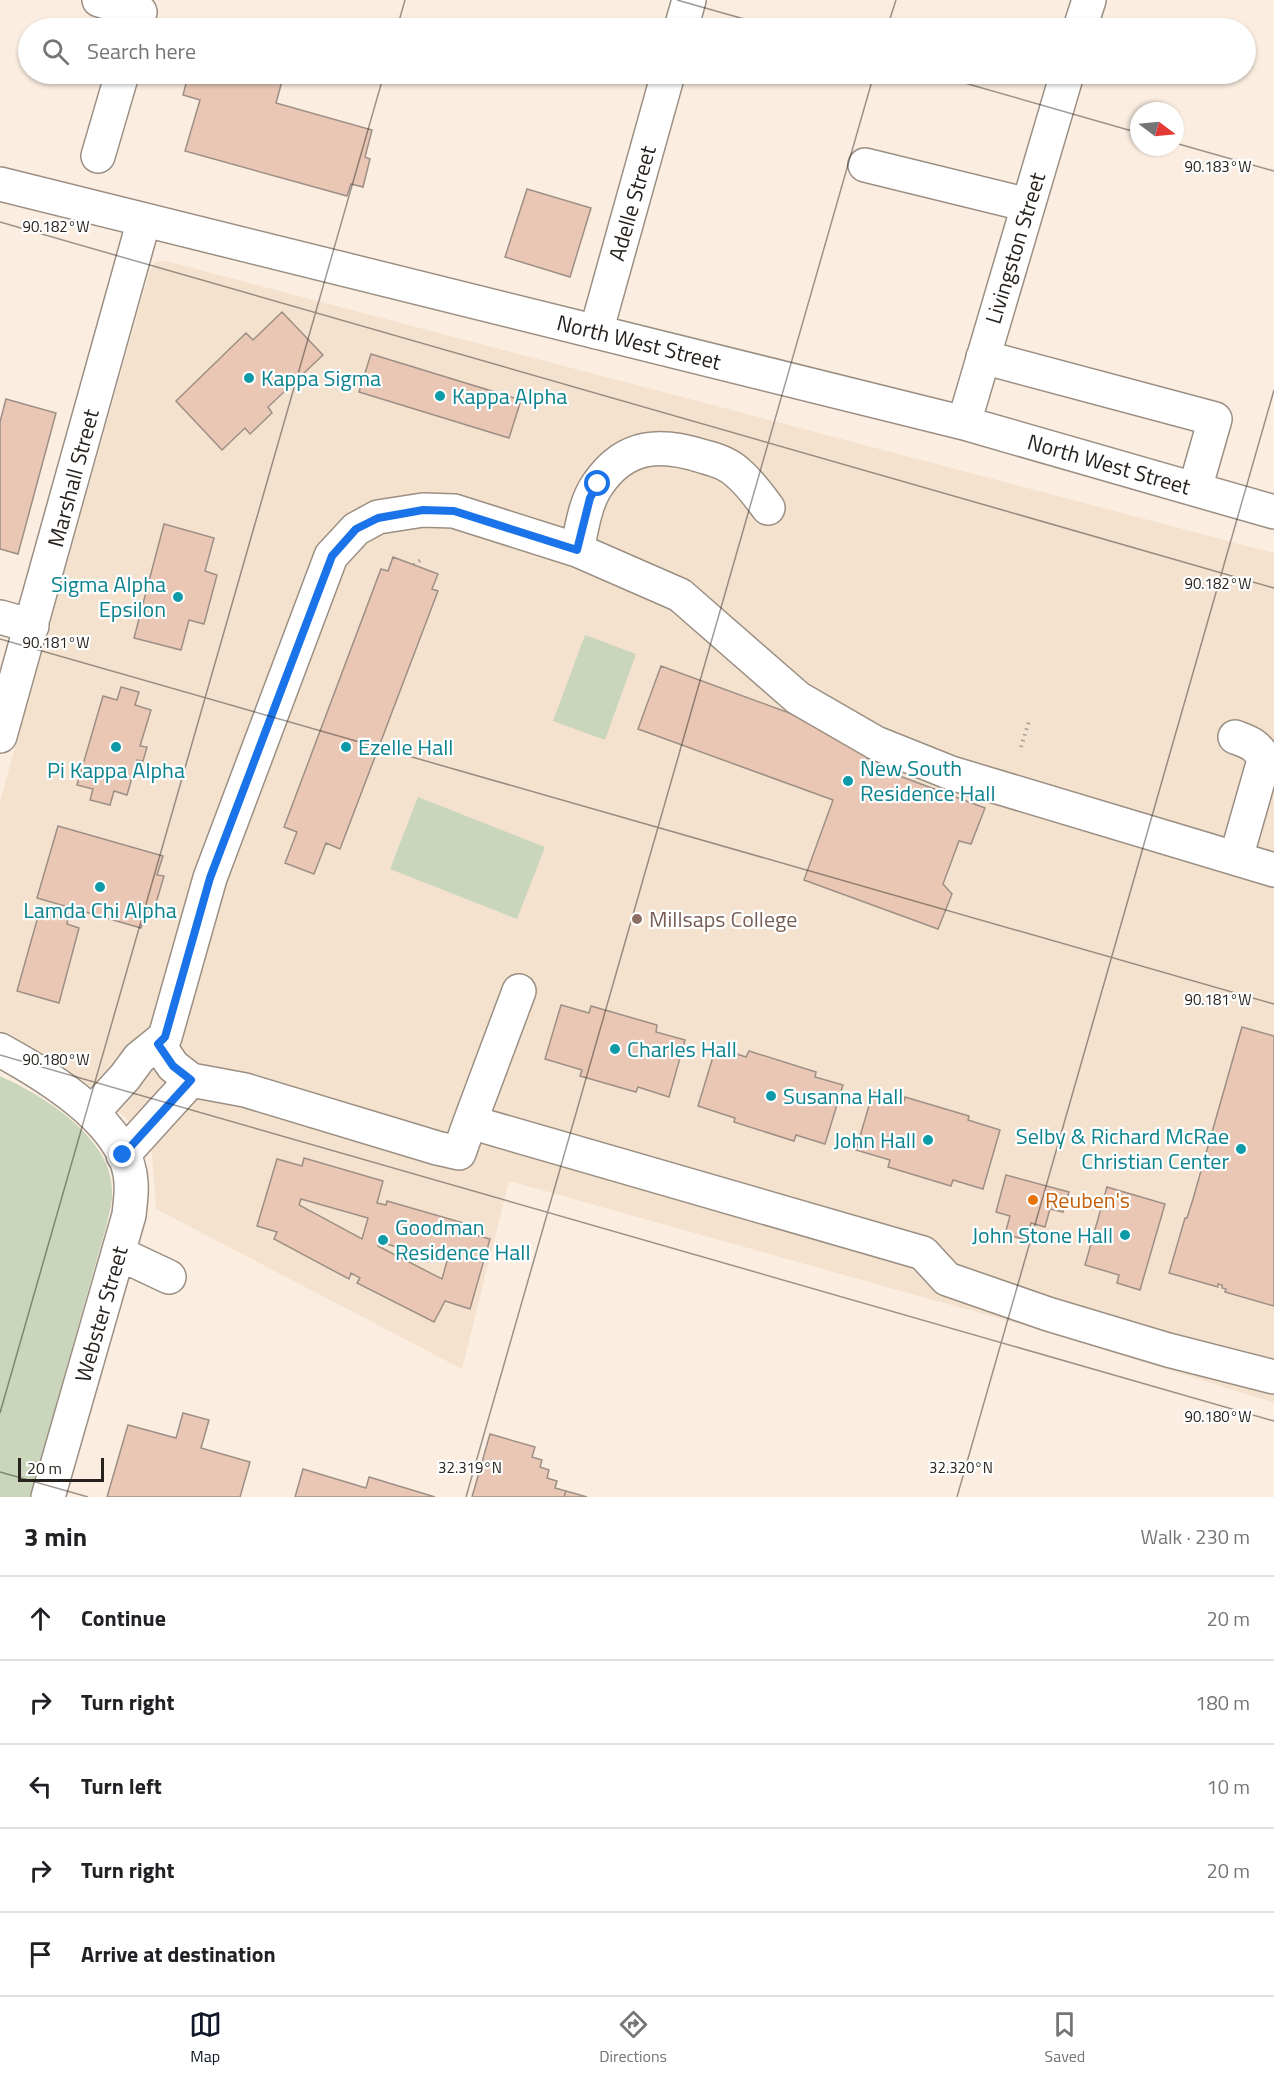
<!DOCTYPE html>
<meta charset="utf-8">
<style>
:root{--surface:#fff;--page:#f6f6f6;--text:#202124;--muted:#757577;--line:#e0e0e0;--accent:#111827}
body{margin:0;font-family:"Titillium Web",sans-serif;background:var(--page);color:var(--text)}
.compass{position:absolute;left:1130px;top:102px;width:54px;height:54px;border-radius:50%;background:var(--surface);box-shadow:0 2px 4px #0004;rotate:106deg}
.scale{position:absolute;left:18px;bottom:15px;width:86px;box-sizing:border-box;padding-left:6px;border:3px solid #27221d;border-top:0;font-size:16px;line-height:21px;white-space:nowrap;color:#27221d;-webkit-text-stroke:4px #fff;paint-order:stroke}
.stop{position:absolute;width:18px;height:18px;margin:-14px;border:4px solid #1a73e8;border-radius:50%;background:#fff}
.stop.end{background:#1a73e8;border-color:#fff;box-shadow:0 2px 6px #0008}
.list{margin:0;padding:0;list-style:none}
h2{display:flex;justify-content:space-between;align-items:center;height:78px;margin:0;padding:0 24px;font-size:26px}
h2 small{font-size:20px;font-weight:400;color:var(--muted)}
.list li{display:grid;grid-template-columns:39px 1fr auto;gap:18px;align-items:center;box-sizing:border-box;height:84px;padding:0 24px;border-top:2px solid var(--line)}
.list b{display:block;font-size:22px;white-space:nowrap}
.list em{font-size:20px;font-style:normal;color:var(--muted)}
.icon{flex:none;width:33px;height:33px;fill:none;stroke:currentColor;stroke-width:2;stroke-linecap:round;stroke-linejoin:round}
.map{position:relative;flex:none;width:1274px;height:1497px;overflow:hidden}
.search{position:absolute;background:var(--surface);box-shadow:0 2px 4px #0004;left:18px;right:18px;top:18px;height:66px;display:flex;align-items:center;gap:15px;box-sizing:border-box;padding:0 21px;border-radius:33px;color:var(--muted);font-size:22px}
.sheet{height:498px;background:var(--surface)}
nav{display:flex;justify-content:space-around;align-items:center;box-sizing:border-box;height:84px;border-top:2px solid var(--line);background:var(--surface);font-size:16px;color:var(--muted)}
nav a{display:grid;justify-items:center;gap:3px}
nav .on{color:var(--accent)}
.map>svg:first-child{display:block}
.built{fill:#f4e2cf}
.green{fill:#c9d6bb}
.building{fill:#e9c7b4;stroke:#9e8f86;stroke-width:1.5;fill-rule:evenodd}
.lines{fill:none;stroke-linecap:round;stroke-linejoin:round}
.minor-casing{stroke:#9b8f83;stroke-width:36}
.path{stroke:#aaa096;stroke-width:4;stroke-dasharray:1.5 4.5;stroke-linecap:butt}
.minor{stroke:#fff;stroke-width:33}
.route{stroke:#1a73e8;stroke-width:8}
.ticks{fill:none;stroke:#27221d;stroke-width:1.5;stroke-opacity:0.45}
.culture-dot{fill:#0f9aa8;stroke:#fff;stroke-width:2}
.education-dot{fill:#8d6e63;stroke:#fff;stroke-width:2}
.food-dot{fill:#e8710a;stroke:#fff;stroke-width:2}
.labels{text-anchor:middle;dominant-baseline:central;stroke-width:4.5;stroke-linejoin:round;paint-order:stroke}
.street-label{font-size:22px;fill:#27221d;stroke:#fff}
.culture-label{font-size:22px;fill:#0d838f;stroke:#fff;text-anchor:start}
.education-label{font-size:22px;fill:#785e54;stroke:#fff;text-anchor:start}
.food-label{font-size:22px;fill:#c56008;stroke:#fff;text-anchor:start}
.ticks-label{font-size:15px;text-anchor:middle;fill:#27221d;stroke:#fff;stroke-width:4.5;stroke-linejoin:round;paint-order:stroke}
</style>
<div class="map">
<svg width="1274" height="1497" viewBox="0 0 1274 1497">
<rect width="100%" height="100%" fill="#fbeee1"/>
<path class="built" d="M166,261L1274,553V1403L1047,1332L509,1181L462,1369L156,1209L151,1140L82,1080L70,1082L0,1037V801L149,273L155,262Z"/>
<path class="green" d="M585,635L636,654L605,740L553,721Z
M418,797L545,847L517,919L390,869Z
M0,1076C44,1096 115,1139 112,1195C112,1206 108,1217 106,1227L30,1497H0Z"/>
<path class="building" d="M207,74H284L276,103L372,130L365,157L370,159L363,187L351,184L347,196L185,151L200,100L183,95L188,76L205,81Z
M527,189L591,208L570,277L505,257Z
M282,312L323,355L268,407L272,413L250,434L245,428L222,450L176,401L246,333L253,340Z
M371,354L521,400L509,438L359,392Z
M6,399L56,413L18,554L0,549V422Z
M164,524L214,538L205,571L217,575L204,624L189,620L181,650L134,638Z
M393,557L438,574L432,589L438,591L340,849L326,843L314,874L285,863L297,832L284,827L381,569L388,571Z
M661,666L874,744L865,763L985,808L971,844L959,841L943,884L952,894L938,929L804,880L833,800L638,729Z
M121,687L139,692L135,705L151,710L140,746L147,747L143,761L137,760L127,795L114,791L110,805L90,800L93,789L77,785L103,696L117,700Z
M58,826L163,856L157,875L164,876L153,913L146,911L141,928L37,898Z
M41,906L69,914L67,924L79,928L59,1003L17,991Z
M561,1005L589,1013L591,1006L657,1025L656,1032L685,1040L669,1097L638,1087L636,1092L580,1076L582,1070L545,1059Z
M1242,1027L1274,1036V1306L1225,1292L1226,1289L1222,1288V1285L1218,1284V1287L1169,1273L1185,1218H1187L1193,1199Z
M716,1047L746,1057L749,1051L816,1072L815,1077L843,1085L825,1144L796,1135L794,1141L734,1122L735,1118L698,1106Z
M873,1092L904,1101L905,1097L969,1116L968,1120L1000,1130L983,1189L953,1180L951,1186L888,1167L890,1160L856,1150Z
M304,1158L383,1181L377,1203L386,1205L387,1201L467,1224L465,1232L490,1239L470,1309L445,1301L434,1322L357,1283L360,1278L351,1273L349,1279L274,1239L277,1232L257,1226L277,1159L302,1166ZM301,1199L368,1218L362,1239L299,1205ZM379,1242L447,1261L442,1279L378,1246Z
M1006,1175L1069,1192L1063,1212L1050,1209L1045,1227L1031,1223L1026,1240L1005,1234L1010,1216L996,1212Z
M1107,1187L1165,1204L1140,1290L1117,1283L1119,1275L1085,1265Z
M183,1413L209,1420L201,1448L250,1462L240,1497H107L128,1425L176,1438Z
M490,1434L535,1447L532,1457L542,1460L540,1467L549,1470L547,1478L557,1481L555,1488L566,1491L564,1497H472Z
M303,1469L366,1488L369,1477L435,1497H295Z
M566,1491L587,1497H564Z"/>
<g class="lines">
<defs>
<path id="minor" d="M99,0L140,12L135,28
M681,28L689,0
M1080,28L1089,0
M98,156L122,74
M865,165L1028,205
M0,184L964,423L1274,512
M596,332L668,74
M983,357L1215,419L1195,489
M964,423L1067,74
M577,550C582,528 585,502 598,484C626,443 662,443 705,457C717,460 729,464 738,473C750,483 759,496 768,508
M0,617L32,626
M0,736L144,220
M1235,737C1248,742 1259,745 1264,760L1236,858
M1274,870L951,773L876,743L798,698L680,595L577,550L454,511L423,510L378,517L356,529L331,556L210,878L165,1037L158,1044L173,1066L191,1080L245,1090L437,1148L459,1153L470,1122L923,1253L947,1279L1048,1314L1168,1350L1274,1377
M0,1050C46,1075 128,1124 131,1182C132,1193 130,1204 129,1215L48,1497
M92,1113L125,1077L139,1058L165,1037
M470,1122L519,991
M123,1155L191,1080
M118,1253L169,1277"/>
</defs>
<use href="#minor" class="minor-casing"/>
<path class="path" d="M414,565L422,559
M1021,747L1029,721"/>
<use href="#minor" class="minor"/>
</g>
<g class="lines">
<path class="route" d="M123,1155L191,1080L173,1066L158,1044L165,1037L210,878L332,556L356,529L378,518L423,510L454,511L577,550L590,498L598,484"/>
</g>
<path class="ticks" d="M677,0L776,28M397,28L405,0M887,28L896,0M933,74L1139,133M1175,143L1274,171M0,222L1274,588M0,639L1274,1004M0,1055L1274,1421M0,1413L384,74M0,1472L88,1497M466,1497L874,74M957,1497L1274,390"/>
<g class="culture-dot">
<circle cx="249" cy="378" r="6"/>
<circle cx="440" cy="396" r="6"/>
<circle cx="178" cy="597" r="6"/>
<circle cx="116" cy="747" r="6"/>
<circle cx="346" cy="747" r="6"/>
<circle cx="848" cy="781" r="6"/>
<circle cx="100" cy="887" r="6"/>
<circle cx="615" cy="1049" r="6"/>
<circle cx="771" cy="1096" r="6"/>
<circle cx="928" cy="1140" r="6"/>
<circle cx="1241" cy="1149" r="6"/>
<circle cx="1125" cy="1235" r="6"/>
<circle cx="383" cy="1240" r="6"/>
</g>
<circle class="education-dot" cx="637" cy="919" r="6"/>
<circle class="food-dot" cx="1033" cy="1200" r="6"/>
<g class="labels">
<g class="street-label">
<text transform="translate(632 203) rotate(-74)">Adelle Street</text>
<text transform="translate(1015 248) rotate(-73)">Livingston Street</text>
<text transform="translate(639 342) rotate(14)">North West Street</text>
<text transform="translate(1109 464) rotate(16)">North West Street</text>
<text transform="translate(73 478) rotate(-75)">Marshall Street</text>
<text transform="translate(101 1314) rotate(-74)">Webster Street</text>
</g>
<g class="culture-label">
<text x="261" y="378">Kappa Sigma</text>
<text x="452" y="396">Kappa Alpha</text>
<text x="166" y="584" text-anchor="end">Sigma Alpha<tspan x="166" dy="25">Epsilon</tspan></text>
<text x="358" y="747">Ezelle Hall</text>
<text x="860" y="768">New South<tspan x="860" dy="25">Residence Hall</tspan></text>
<text x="116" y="770" text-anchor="middle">Pi Kappa Alpha</text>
<text x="100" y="910" text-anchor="middle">Lamda Chi Alpha</text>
<text x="627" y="1049">Charles Hall</text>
<text x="783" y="1096">Susanna Hall</text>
<text x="1229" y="1136" text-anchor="end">Selby &amp; Richard McRae<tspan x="1229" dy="25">Christian Center</tspan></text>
<text x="916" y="1140" text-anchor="end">John Hall</text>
<text x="395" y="1227">Goodman<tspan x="395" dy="25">Residence Hall</tspan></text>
<text x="1113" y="1235" text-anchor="end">John Stone Hall</text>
</g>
<g class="education-label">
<text x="649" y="919">Millsaps College</text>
</g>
<g class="food-label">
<text x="1045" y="1200">Reuben's</text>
</g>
</g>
<g class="ticks-label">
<text x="1218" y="172">90.183°W</text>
<text x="56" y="232">90.182°W</text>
<text x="1218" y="589">90.182°W</text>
<text x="56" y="648">90.181°W</text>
<text x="1218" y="1005">90.181°W</text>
<text x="56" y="1065">90.180°W</text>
<text x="1218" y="1422">90.180°W</text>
<text x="470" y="1473">32.319°N</text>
<text x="961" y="1473">32.320°N</text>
</g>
</svg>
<svg class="compass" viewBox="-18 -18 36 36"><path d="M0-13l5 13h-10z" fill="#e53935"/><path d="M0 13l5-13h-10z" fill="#757577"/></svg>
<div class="scale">20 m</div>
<div class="stop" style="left:598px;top:484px"></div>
<div class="stop end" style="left:123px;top:1155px"></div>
<div class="search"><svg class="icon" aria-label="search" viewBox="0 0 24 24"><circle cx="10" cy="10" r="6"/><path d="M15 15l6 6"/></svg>Search here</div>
</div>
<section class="sheet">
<h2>3 min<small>Walk · 230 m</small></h2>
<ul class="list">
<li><svg class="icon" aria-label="ahead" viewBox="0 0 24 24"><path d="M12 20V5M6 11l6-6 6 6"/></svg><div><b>Continue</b></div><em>20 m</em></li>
<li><svg class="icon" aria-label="right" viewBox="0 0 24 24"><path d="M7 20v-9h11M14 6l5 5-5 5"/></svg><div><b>Turn right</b></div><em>180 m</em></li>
<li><svg class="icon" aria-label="left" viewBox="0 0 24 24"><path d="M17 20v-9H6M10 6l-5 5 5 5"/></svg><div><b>Turn left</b></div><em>10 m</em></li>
<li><svg class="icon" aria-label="right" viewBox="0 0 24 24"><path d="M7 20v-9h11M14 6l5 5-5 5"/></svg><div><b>Turn right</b></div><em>20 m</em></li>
<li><svg class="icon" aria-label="arrive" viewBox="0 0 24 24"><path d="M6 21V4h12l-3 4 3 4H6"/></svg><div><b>Arrive at destination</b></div></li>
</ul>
</section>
<nav>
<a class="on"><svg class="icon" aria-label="map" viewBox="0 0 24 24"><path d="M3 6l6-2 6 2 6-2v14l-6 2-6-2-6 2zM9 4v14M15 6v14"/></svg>Map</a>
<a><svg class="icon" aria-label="directions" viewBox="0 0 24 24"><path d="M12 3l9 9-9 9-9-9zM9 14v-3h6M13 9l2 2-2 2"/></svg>Directions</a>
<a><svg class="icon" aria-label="saved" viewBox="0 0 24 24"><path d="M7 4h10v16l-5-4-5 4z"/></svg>Saved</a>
</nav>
